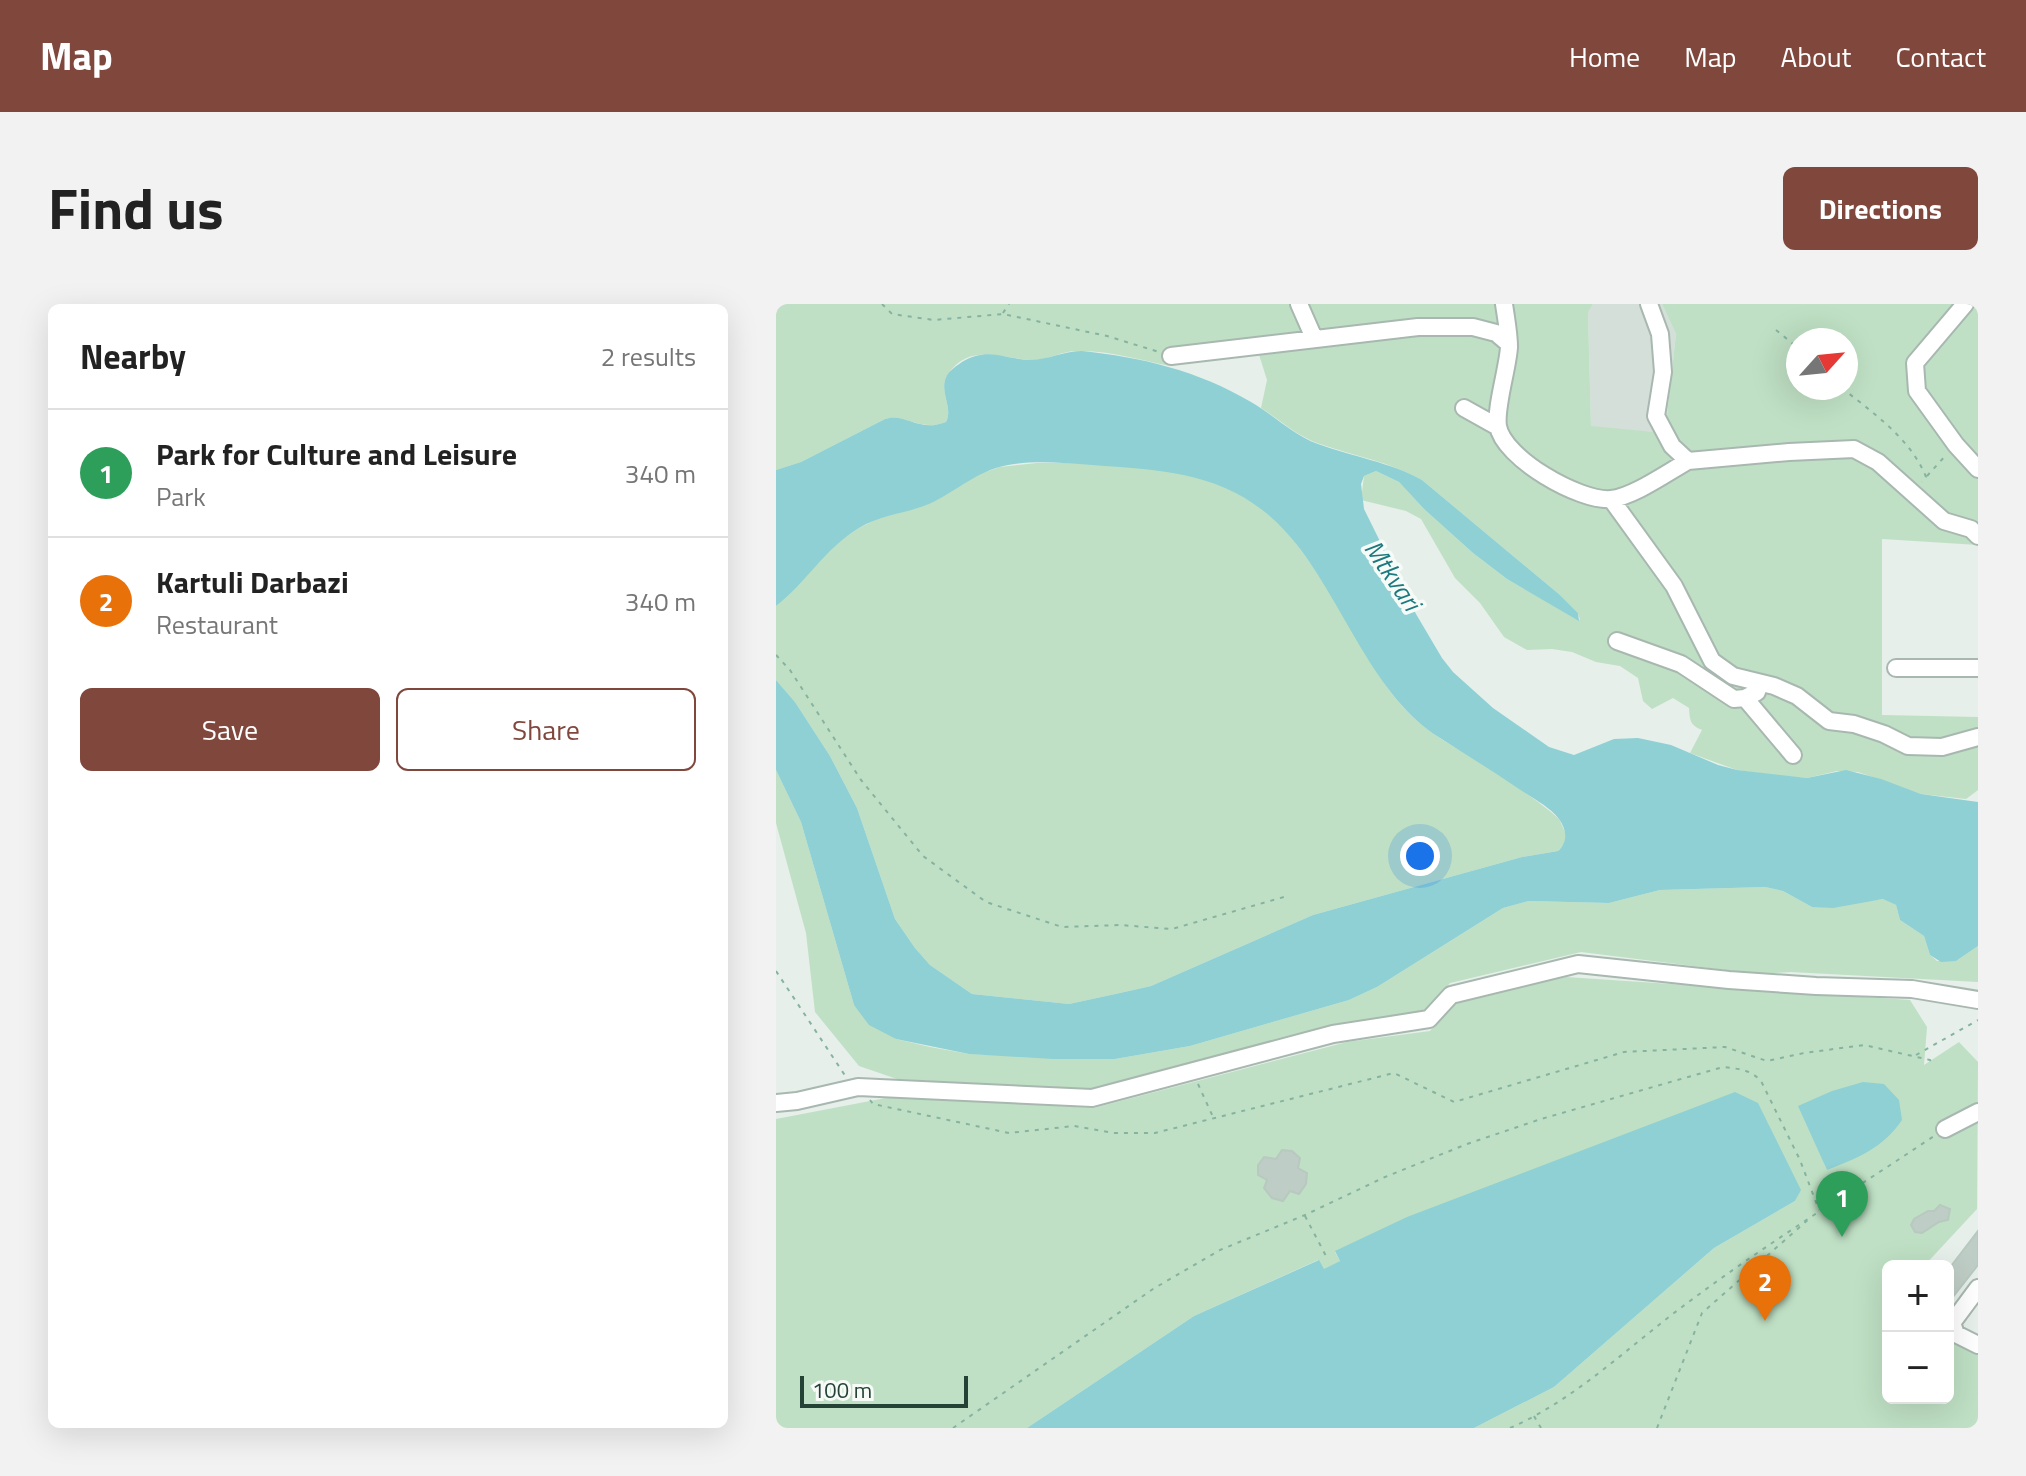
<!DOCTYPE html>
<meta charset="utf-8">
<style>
:root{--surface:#fff;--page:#f2f2f2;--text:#222;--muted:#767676;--line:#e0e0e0;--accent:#80473d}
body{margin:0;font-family:"Titillium Web",sans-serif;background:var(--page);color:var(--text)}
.controls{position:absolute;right:24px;bottom:24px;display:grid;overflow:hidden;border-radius:12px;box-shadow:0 8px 32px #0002}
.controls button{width:72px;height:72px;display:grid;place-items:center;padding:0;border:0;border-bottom:2px solid var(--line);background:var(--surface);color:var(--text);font:40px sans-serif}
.compass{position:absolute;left:1010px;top:24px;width:72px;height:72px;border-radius:50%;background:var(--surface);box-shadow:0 8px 32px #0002;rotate:63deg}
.scale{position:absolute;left:24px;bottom:20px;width:168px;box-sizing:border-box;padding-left:8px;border:4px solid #244236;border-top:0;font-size:22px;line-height:28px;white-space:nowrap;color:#244236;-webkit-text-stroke:6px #f7fbf8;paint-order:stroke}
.you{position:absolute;left:644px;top:552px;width:28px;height:28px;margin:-20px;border:6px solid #fff;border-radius:50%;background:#1a73e8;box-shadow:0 0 0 12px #1a73e833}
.badge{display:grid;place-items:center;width:52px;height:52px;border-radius:50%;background:var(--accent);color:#fff;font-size:26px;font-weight:700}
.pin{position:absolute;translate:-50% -66px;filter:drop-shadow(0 2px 4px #0008)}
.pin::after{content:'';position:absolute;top:42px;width:28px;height:24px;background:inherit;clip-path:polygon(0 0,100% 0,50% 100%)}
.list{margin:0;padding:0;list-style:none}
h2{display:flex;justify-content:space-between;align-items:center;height:104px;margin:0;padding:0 32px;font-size:34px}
h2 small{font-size:26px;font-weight:400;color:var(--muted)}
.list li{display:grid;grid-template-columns:52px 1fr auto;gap:24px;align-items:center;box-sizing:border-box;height:128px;padding:0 32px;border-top:2px solid var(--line)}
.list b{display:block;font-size:30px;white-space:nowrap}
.list p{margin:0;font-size:26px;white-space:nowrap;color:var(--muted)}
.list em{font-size:26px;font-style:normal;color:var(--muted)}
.actions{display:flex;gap:16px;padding:24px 32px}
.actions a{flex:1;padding:18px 0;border:2px solid var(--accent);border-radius:12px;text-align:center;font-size:28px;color:var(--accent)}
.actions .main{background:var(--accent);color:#fff}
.map{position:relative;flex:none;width:1202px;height:1124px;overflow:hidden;border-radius:12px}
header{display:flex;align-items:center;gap:48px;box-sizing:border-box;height:112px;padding:0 40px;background:var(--accent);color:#fff}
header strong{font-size:38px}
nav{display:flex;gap:44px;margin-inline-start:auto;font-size:28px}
.intro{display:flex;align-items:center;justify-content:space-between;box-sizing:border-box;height:192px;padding:0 48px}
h1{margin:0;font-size:56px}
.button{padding:20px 36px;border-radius:12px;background:var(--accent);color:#fff;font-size:28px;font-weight:700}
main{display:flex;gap:48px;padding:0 48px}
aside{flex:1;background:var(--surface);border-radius:12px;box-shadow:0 8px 32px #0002}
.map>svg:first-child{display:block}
.built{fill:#d4dfd9}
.green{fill:#bfe0c4;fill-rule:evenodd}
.water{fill:#8ed0d4}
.building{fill:#becdc5;stroke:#b8c9c0;stroke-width:2}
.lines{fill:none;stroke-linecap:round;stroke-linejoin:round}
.minor-casing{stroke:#a8b8b0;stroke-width:20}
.path{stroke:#86b3a0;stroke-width:2;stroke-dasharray:4 6;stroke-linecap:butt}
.minor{stroke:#fff;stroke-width:16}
.labels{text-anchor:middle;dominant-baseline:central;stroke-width:7;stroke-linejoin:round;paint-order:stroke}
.water-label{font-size:26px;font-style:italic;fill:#1c797f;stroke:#f7fbf8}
</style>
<header>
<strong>Map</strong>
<nav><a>Home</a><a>Map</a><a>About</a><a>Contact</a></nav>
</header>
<div class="intro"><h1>Find us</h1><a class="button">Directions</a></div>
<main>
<aside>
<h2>Nearby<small>2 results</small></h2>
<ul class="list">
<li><span class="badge" style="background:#2e9e5b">1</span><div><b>Park for Culture and Leisure</b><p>Park</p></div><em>340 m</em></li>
<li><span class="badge" style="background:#e8710a">2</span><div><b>Kartuli Darbazi</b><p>Restaurant</p></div><em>340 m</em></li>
</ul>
<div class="actions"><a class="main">Save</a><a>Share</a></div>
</aside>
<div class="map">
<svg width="1202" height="1124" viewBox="0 0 1202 1124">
<rect width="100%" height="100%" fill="#e6efea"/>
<path class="built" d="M817,0H886L900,30L889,129L815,123L812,7Z"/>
<path class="green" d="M0,0H817L812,8L815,122L889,129L900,30L886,0H1202V232L1197,229L1202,241L1106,235V411L1202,413V429L1174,437L1139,436L1082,416L1050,412L1011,381L962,369L938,352L924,327L922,328L936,357L934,360L954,378L1023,401L1050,420L1084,427L1131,448L1166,449L1202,440V486L1190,495L1145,490L1082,468L1061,467L1031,474L1004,472L961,466L914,449L926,426C914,421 914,417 913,404L897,394L876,405L867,397L862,374L844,362L820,358L796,348L776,345L751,346L728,333L704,299L679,274L645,215L630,207L585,196L588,172L600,167L623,178L648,205L697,249L731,275L804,316L802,309L784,291L646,176C614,158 579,152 544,140C522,133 504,116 485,104L491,76L480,41L395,52L394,62C364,56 332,46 301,47C287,47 273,55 259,56C228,56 195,37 172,70C161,85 178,103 170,118C144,128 131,110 109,115L25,158L0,166ZM1022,36H1070V84H1022Z
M261,159C329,159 435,159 489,205C512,226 532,255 549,281C576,321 595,367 627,403C646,425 670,438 695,453C722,470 750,488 775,508L783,515L790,530L788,540L782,547L746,553L537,611L375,682L344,689L293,700L196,690L154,661L139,644L119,615L81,504L54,452L19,398L0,376V302L57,241L83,224L103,214L144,203L206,169L224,163Z
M0,466L25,518L78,701L120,735L154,743L193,750L339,755L414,742L573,696L601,683L727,604L753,597L833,599L884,586L989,583L1007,587L1036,603L1108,595L1120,601L1124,616L1148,632L1154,651L1161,657H1180L1202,642V678L1015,668L981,670L805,648L674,679L649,709L565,720L315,786L121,775L83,762L39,708L30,629L0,519Z
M790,673L1134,696L1151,723L1148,761L1183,738L1202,758L1201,905L1148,962H1112V1094H1172V1033L1202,1049V1124H698L778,1083L938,944L1019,897L1024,886L1006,849L559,948L564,957L548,966L542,956L418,1012L251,1124H0V815L115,793L318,804L571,738L654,727L682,696ZM1108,780L1051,866L1039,836Z"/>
<path class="water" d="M306,47C365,53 423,67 475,98C498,111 517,131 542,140C577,153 614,158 646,176L784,291L802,309L803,317L731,275L697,249L648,205L623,178L600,167L588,172L585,180L588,205L640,310L666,354L677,368L717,404L773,443L798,451L838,435L862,434L895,441L942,461L961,466L1031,474L1070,466L1105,475L1145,490L1202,498V642L1180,657L1165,658L1154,651L1148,632L1124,616L1120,601L1107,595L1057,604L1036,603L1007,587L989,583L884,586L833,599L753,597L727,604L601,683L573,696L414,742L339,755H277L193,750L120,735L93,721L78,701L25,518L0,466V376L19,398L54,452L81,504L119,615L139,644L154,661L196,690L293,700L344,689L375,682L537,611L746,553L782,547C792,538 791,526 783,515C773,502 754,493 740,483C715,466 689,450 664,434C598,393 569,302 521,241C465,170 401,167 316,161C285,159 250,155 220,164C192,173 170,195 145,203C124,210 103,212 83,224C49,244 30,279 0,302V166L25,158L109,115C132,109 142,129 170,118C177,105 165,90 169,76C171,68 179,63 186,58C216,40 234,60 264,55C278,53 291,47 306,47Z
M1087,778L1108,780L1123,796L1126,816C1107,844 1082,854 1051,866L1022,802L1056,787Z
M959,788L982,799L1025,886L1019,897L938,944L778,1083L698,1124H251L418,1012L543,956L548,965L564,957L559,947L631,913Z"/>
<path class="building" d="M506,846L516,847L524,854L522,864L531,869L530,880L523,890L514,887L507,897L496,894L488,884L491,876L482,871V861L488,853L500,855Z
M1164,901L1174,905L1172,916L1163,918L1146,929L1139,928L1135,921L1138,915L1152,907H1158Z
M1202,927V961L1172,999V966Z"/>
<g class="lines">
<defs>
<path id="minor" d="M523,0L538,34
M728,0C730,14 733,29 733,43C732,63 719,104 722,122C727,154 804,198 835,195C857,193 892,168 912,157
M873,0L884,30L887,68L880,112L896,142L912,157L1013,148L1078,145L1102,158L1168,217L1195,225L1202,232
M1189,0L1139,59L1141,87L1180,141L1202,165
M395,52L642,23H697L720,29L733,40
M688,104L722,123
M835,195L898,282L936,357L957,372L998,382L1021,392L1053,417L1078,420L1108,430L1132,442L1166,443L1202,433
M841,337L905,360L958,395L969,394L981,388L983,379
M1120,364H1202
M969,394L1017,451
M0,799L21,797L82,783L316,794L557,730L653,715L675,691L802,660L953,676L1040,682L1136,685L1202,696
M1169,825L1202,808
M1202,984L1176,1019L1180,1030L1202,1041"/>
</defs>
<use href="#minor" class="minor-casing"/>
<path class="path" d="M106,0L116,10L158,16L227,10L331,32L383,48
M227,9L233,0
M1000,26L1022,44
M1066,84C1097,109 1135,135 1150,173L1146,178
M1151,172L1171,150
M0,351L14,366L85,476L147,552L210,598L286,623L344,621L396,625L508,593
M0,667L70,773
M1140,751L1202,716
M422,780L437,813
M94,796L97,800L233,829L298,822L338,829H379L618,769L678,798L848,748L949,743L991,757L1028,749L1088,741L1154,756L1157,762
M529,912L550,952
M758,1112L765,1124
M177,1124L377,985L444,946L529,911L609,873L691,840L765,815L947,763C962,765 974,765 985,777L1024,856L1043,906
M734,1124C801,1095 855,1040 914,997C993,938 1076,887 1158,832
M881,1124L926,1009L1034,914"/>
<use href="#minor" class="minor"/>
</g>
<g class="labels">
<g class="water-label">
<text transform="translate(617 271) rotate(56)">Mtkvari</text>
</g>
</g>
</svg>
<div class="controls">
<button>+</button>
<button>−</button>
</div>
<svg class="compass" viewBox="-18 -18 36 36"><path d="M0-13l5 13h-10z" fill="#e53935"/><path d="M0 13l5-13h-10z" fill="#767676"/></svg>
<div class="scale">100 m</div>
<div class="you"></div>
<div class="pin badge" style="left:1066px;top:933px;background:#2e9e5b">1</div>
<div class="pin badge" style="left:989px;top:1017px;background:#e8710a">2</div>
</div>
</main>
